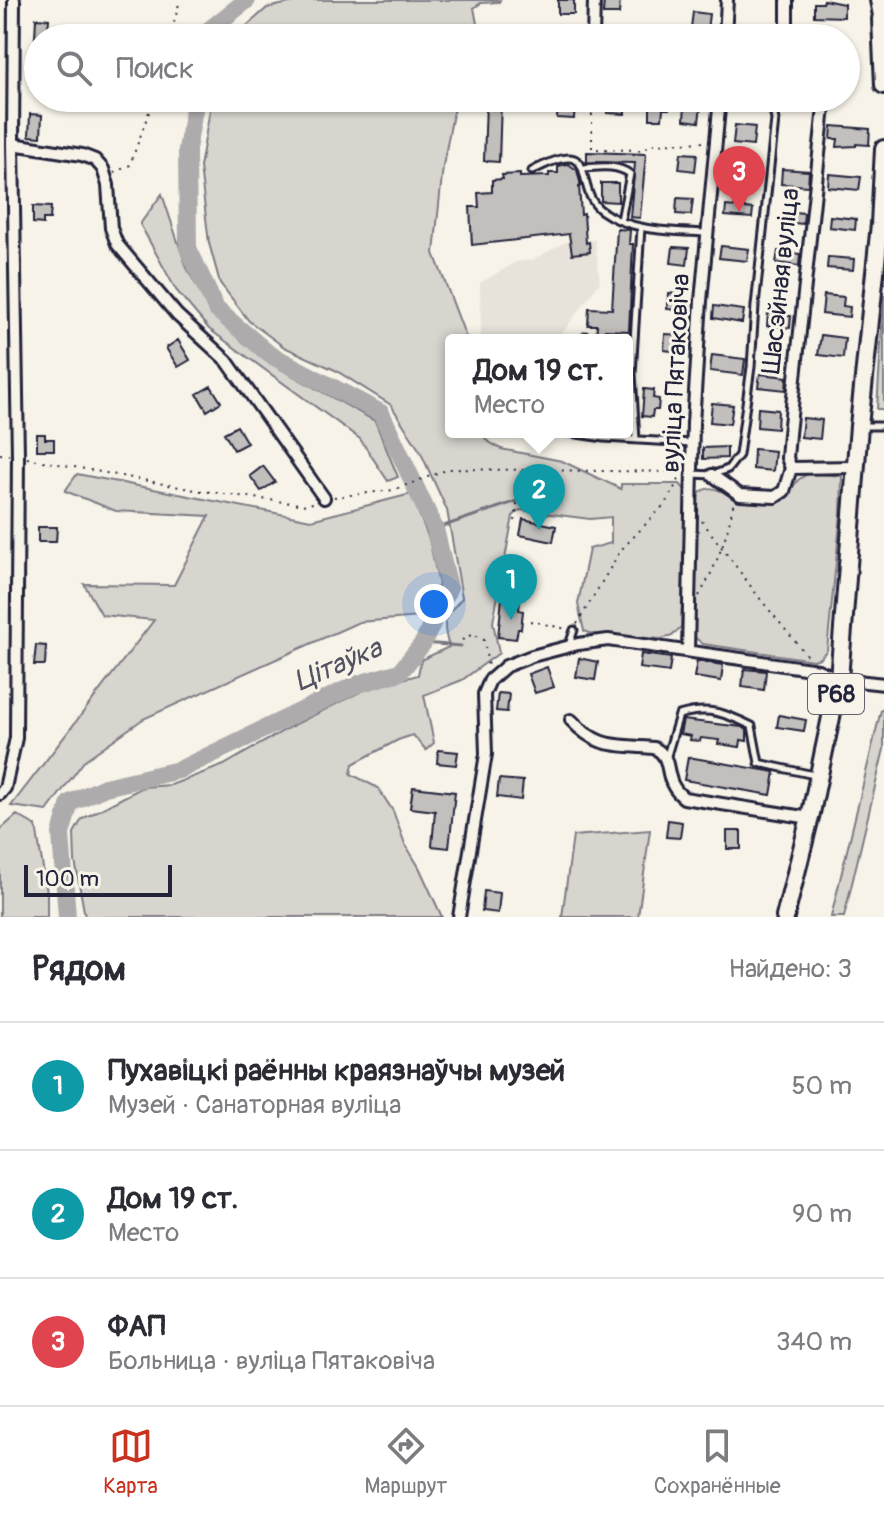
<!DOCTYPE html>
<html lang="ru">
<meta charset="utf-8">
<style>
:root{--surface:#fff;--page:#f2f2f3;--text:#2b2b33;--muted:#7c7c81;--line:#e1e1e2;--accent:#c8321e}
body{margin:0;font-family:Pangolin,sans-serif;background:var(--page);color:var(--text)}
.scale{position:absolute;left:24px;bottom:20px;width:148px;box-sizing:border-box;padding-left:8px;border:4px solid #22223b;border-top:0;font-size:22px;line-height:28px;white-space:nowrap;color:#22223b;-webkit-text-stroke:6px #f7f3e8;paint-order:stroke}
.you{position:absolute;left:434px;top:604px;width:28px;height:28px;margin:-20px;border:6px solid #fff;border-radius:50%;background:#1a73e8;box-shadow:0 0 0 12px #1a73e833}
.badge{display:grid;place-items:center;width:52px;height:52px;border-radius:50%;background:var(--accent);color:#fff;font-size:26px;font-weight:700}
.pin{position:absolute;translate:-50% -66px;filter:drop-shadow(0 2px 4px #0008)}
.pin::after{content:'';position:absolute;top:42px;width:28px;height:24px;background:inherit;clip-path:polygon(0 0,100% 0,50% 100%)}
.popup{position:absolute;left:445px;top:334px;width:188px;height:104px;box-sizing:border-box;display:grid;place-content:center;border-radius:8px;background:var(--surface);filter:drop-shadow(0 2px 6px #0005);font-size:26px;white-space:nowrap;color:var(--muted)}
.popup b{font-size:30px;color:var(--text)}
.popup::after{content:'';position:absolute;left:50%;top:100%;margin-left:-16px;border:16px solid transparent;border-top-color:var(--surface)}
.list{margin:0;padding:0;list-style:none}
h2{display:flex;justify-content:space-between;align-items:center;height:104px;margin:0;padding:0 32px;font-size:34px}
h2 small{font-size:26px;font-weight:400;color:var(--muted)}
.list li{display:grid;grid-template-columns:52px 1fr auto;gap:24px;align-items:center;box-sizing:border-box;height:128px;padding:0 32px;border-top:2px solid var(--line)}
.list b{display:block;font-size:30px;white-space:nowrap}
.list p{margin:0;font-size:26px;white-space:nowrap;color:var(--muted)}
.list em{font-size:26px;font-style:normal;color:var(--muted)}
.icon{flex:none;width:44px;height:44px;fill:none;stroke:currentColor;stroke-width:2;stroke-linecap:round;stroke-linejoin:round}
.map{position:relative;flex:none;width:884px;height:917px;overflow:hidden}
.search{position:absolute;background:var(--surface);box-shadow:0 2px 6px #0004;left:24px;right:24px;top:24px;height:88px;display:flex;align-items:center;gap:20px;box-sizing:border-box;padding:0 28px;border-radius:44px;color:var(--muted);font-size:30px}
.sheet{height:488px;background:var(--surface)}
nav{display:flex;justify-content:space-around;align-items:center;box-sizing:border-box;height:112px;border-top:2px solid var(--line);background:var(--surface);font-size:22px;color:var(--muted)}
nav a{display:grid;justify-items:center;gap:4px}
nav .on{color:var(--accent)}
.map>svg:first-child{display:block}
.built{fill:#e7e3db}
.green{fill:#d8d5cf;stroke:#7d7c85;stroke-width:2}
.lines{fill:none;stroke-linecap:round;stroke-linejoin:round}
.stream{stroke:#76747f;stroke-width:3}
.river{stroke:#aeabad;stroke-width:18}
.building{fill:#c2bfbd;stroke:#22223b;stroke-width:2}
.service-casing{stroke:#22223b;stroke-width:11}
.minor-casing{stroke:#22223b;stroke-width:16}
.primary-casing{stroke:#22223b;stroke-width:22}
.path{stroke:#22223b;stroke-width:2;stroke-dasharray:2 6;stroke-linecap:butt}
.service{stroke:#f7f3e8;stroke-width:5}
.minor{stroke:#f7f3e8;stroke-width:10}
.primary{stroke:#f7f3e8;stroke-width:16}
.labels{text-anchor:middle;dominant-baseline:central;stroke-width:6;stroke-linejoin:round;paint-order:stroke}
.shield{fill:#f7f3e8;stroke:#62616f;stroke-width:2}
.shield-label{font-size:24px;font-weight:bold;fill:#22223b}
.street-label{font-size:26px;fill:#22223b;stroke:#f7f3e8}
.water-label{font-size:28px;font-style:italic;fill:#535263;stroke:#f7f3e8}
</style>
<div class="map">
<svg width="884" height="917" viewBox="0 0 884 917">
<rect width="100%" height="100%" fill="#f7f3e8"/>
<filter id="ink" filterUnits="userSpaceOnUse"><feTurbulence type="fractalNoise" baseFrequency=".0125" numOctaves="2"/><feDisplacementMap in="SourceGraphic" scale="16" xChannelSelector="R" yChannelSelector="G"/><feConvolveMatrix kernelMatrix="1 2 1 2 8 2 1 2 1" color-interpolation-filters="sRGB"/></filter>
<g filter="url(#ink)">
<path class="built" d="M595,240L600,282L563,332L562,340H481L480,283L516,262L532,260L566,242Z"/>
<path class="green" d="M303,0H500L499,2L481,3L474,8L478,29L475,38H233L267,8Z
M212,98H456L443,166L434,253L467,340H451V432H483L486,440L501,449L562,461L621,489V484H680L686,491L681,628L672,636L661,639L593,634L584,631L578,604L589,549L611,543V517L590,519L520,510L513,516L493,622L499,653L462,680L424,695L434,743L426,750L413,735L398,740L353,764L351,774L378,788L393,811L405,844L419,867L442,917H85L75,861L74,833L82,819L143,787L171,785L224,765L290,727L366,689L418,675L421,660L449,647C441,620 444,618 462,598L447,510L420,451L391,405L335,370L284,347L249,321L220,283L209,243L200,167Z
M162,194L186,266L212,315L266,361L375,421L398,477L388,481L360,439L209,329L176,290L140,224Z
M884,295V409H877Z
M809,473L842,476L841,513L827,650L820,658L813,660L703,644L693,636L695,499C708,478 722,493 739,499C753,503 769,501 783,501L798,480Z
M77,474L311,520L411,494L429,539L439,585L420,617L359,622L143,719L85,760L47,811L11,806L154,620L102,615L84,584L174,585L209,516L116,511L65,491Z
M881,710H884V749L844,917H831Z
M17,815L36,826L47,892V917H0V830Z
M650,830L638,917H562L573,836Z"/>
<g class="lines">
<path class="stream" d="M435,529L523,499L540,502
M423,643L461,646"/>
<path class="river" d="M208,38L209,30L247,0
M67,917L61,834L70,803L105,787L179,770L355,685L400,672L423,643L449,587L435,529L381,413L269,354L216,309L188,248L187,149L196,98"/>
</g>
<path class="building" d="M558,0H574V14H558Z
M604,0H620L619,14H603Z
M824,0L844,4V17L814,16V3H823Z
M693,12L709,14L707,30L691,28Z
M36,18L49,19L47,38H35Z
M31,58H38V86H30Z
M558,100H575L574,119L557,118Z
M608,100L625,101V114L607,113Z
M650,100L669,101V109H663L662,119H650Z
M486,102H501L499,162L484,161Z
M685,104L701,105L699,122L684,120Z
M30,114L42,115L41,137L29,136Z
M735,125L755,127L753,146L733,144Z
M832,126L870,129L869,145L856,144V146L837,147L838,139H831Z
M587,152L646,154L640,218L630,217L635,163L587,162Z
M681,153L697,154L695,171L679,169Z
M568,164L577,170L581,186H579L581,215L584,214L586,243L589,242L590,252L572,254L569,234L472,245L470,207H479L478,193L492,192V180L503,179L502,175L520,174V177L549,176V173H558V166Z
M731,165L751,167L749,186L729,184Z
M782,169L809,171L808,186L781,184Z
M829,174L861,177L859,190L828,187Z
M601,183H618V202L601,201Z
M677,198L693,199L691,215L676,214Z
M33,206L51,207L50,219H43V224L33,223Z
M726,206L753,209L752,218L725,216Z
M783,211L804,213L803,224L782,222Z
M830,216L856,219L855,230L829,227Z
M617,229L630,230L629,244H633L629,331L605,330L604,340H596L597,325H588L589,308L612,309Z
M721,246L749,249L747,261L719,258Z
M673,247L689,248L687,265L671,263Z
M778,251L800,254L799,266L776,263Z
M828,257L854,259L853,270L827,268Z
M669,293L685,295L683,311L667,309Z
M824,295L844,297L843,306L850,307L849,317L822,314Z
M714,306L744,310L742,323L713,318Z
M768,313L791,316L790,328L767,326Z
M665,334L681,335L680,352L664,350Z
M821,335L845,338L843,358L818,355Z
M178,340L190,360L178,367L166,348Z
M712,355L745,359L743,375L710,371Z
M760,374L787,377L786,390L758,387Z
M211,386L221,402L207,411L197,394Z
M644,389L654,390L653,398L659,399L658,410H653L652,417L642,416Z
M712,403L733,405L730,424L710,422Z
M758,408L778,410L777,429L757,427Z
M803,418L822,420L820,439L801,437Z
M237,426L247,443L234,450L224,433Z
M37,434H45V439H54V450H37Z
M727,447V458L703,459V448Z
M754,449L775,451L773,471L753,469Z
M263,466L275,482L261,491L250,476Z
M523,519L556,526L553,542L520,535Z
M38,527H57L56,542H38Z
M503,588L521,590L519,610L523,611L521,629H518L516,639L498,637Z
M36,645L46,646L45,665H34Z
M641,654L671,658L669,672L639,668Z
M579,658L598,662L595,680L576,677Z
M697,661L723,665L721,681L694,677Z
M547,667L554,687L535,693L528,674Z
M744,669L766,671L764,690L742,687Z
M498,693L509,694L507,712L496,711Z
M779,715L806,720L804,731L777,727Z
M683,720L742,727L747,730V741L741,740L740,747L718,744L719,740L701,738L700,741L690,740L691,736L680,734Z
M438,750L458,752L456,765L437,763Z
M688,757L775,772L771,795L684,780Z
M499,779L523,781L521,800L497,797Z
M413,787L455,792L449,848L432,846L435,811L410,808Z
M668,820L682,822L680,838L666,837Z
M727,831H741V849H727Z
M484,891L500,893L498,913L482,911Z"/>
<g class="lines">
<defs>
<path id="service" d="M584,168C600,167 616,164 630,174L621,220
M532,171C604,133 570,188 602,211C631,232 672,231 706,233
M586,336V340
M864,426H884
M563,432L604,438L692,443
M636,440L632,374L641,227
M693,474L712,475L728,469L739,455L751,367L755,306L775,120L771,98
M569,645L574,630
M666,759L679,715C708,706 725,713 752,726L759,763L814,775"/>
<path id="minor" d="M787,0V38
M593,38L594,0
M725,38L727,0
M742,98H750
M13,144L82,155L95,160L103,169L108,185L111,228L117,244L177,315L227,361L324,498
M791,468L787,458L789,434L825,98
M791,468L855,467
M712,475L740,495L775,497L784,491L791,468
M688,651L693,423L701,301L720,98
M571,720C599,750 616,744 654,748C676,758 660,780 684,798L810,818
M0,794L5,788L16,738L18,456L13,144L14,0
M459,917L486,754L484,694L490,680L506,666L532,656L578,644L608,640L818,670L839,679L884,684"/>
<path id="primary" d="M879,0L884,26
M881,19L884,85
M785,917L811,813L839,679L859,426L880,224L884,149"/>
</defs>
<use href="#service" class="service-casing"/>
<use href="#minor" class="minor-casing"/>
<use href="#primary" class="primary-casing"/>
<path class="path" d="M170,38L180,0
M592,98V149L637,150
M632,164L634,153L654,144L706,142
M114,173L130,165L154,98
M0,454L9,455
M27,458L195,490L306,505L316,502
M334,497L393,490L449,469L683,472
M515,521L521,471
M702,521L761,600L809,658
M699,596C717,565 727,537 734,501
M530,621L567,629
M577,624L621,550L665,504L681,476
M462,640L473,634L484,640L488,667"/>
<use href="#service" class="service"/>
<use href="#minor" class="minor"/>
<use href="#primary" class="primary"/>
</g>
</g>
<g class="labels">
<rect class="shield" x="808" y="674" width="56" height="40" rx="6"/>
<g class="shield-label">
<text x="836" y="694">Р68</text>
</g>
<g class="street-label">
<text transform="translate(781 281) rotate(-84)">Шасэйная вуліца</text>
<text transform="translate(676 373) rotate(-87)">вуліца Пятаковіча</text>
</g>
<g class="water-label">
<text transform="translate(338 665) rotate(-23)">Цітаўка</text>
</g>
</g>
</svg>
<div class="scale">100 m</div>
<div class="you"></div>
<div class="pin badge" style="left:511px;top:620px;background:#0f9aa8">1</div>
<div class="pin badge" style="left:539px;top:530px;background:#0f9aa8">2</div>
<div class="popup"><b>Дом 19 ст.</b>Место</div>
<div class="pin badge" style="left:739px;top:212px;background:#e0444e">3</div>
<div class="search"><svg class="icon" aria-label="search" viewBox="0 0 24 24"><circle cx="10" cy="10" r="6"/><path d="M15 15l6 6"/></svg>Поиск</div>
</div>
<section class="sheet">
<h2>Рядом<small>Найдено: 3</small></h2>
<ul class="list">
<li><span class="badge" style="background:#0f9aa8">1</span><div><b>Пухавіцкі раённы краязнаўчы музей</b><p>Музей · Санаторная вуліца</p></div><em>50 m</em></li>
<li><span class="badge" style="background:#0f9aa8">2</span><div><b>Дом 19 ст.</b><p>Место</p></div><em>90 m</em></li>
<li><span class="badge" style="background:#e0444e">3</span><div><b>ФАП</b><p>Больница · вуліца Пятаковіча</p></div><em>340 m</em></li>
</ul>
</section>
<nav>
<a class="on"><svg class="icon" aria-label="map" viewBox="0 0 24 24"><path d="M3 6l6-2 6 2 6-2v14l-6 2-6-2-6 2zM9 4v14M15 6v14"/></svg>Карта</a>
<a><svg class="icon" aria-label="directions" viewBox="0 0 24 24"><path d="M12 3l9 9-9 9-9-9zM9 14v-3h6M13 9l2 2-2 2"/></svg>Маршрут</a>
<a><svg class="icon" aria-label="saved" viewBox="0 0 24 24"><path d="M7 4h10v16l-5-4-5 4z"/></svg>Сохранённые</a>
</nav>
